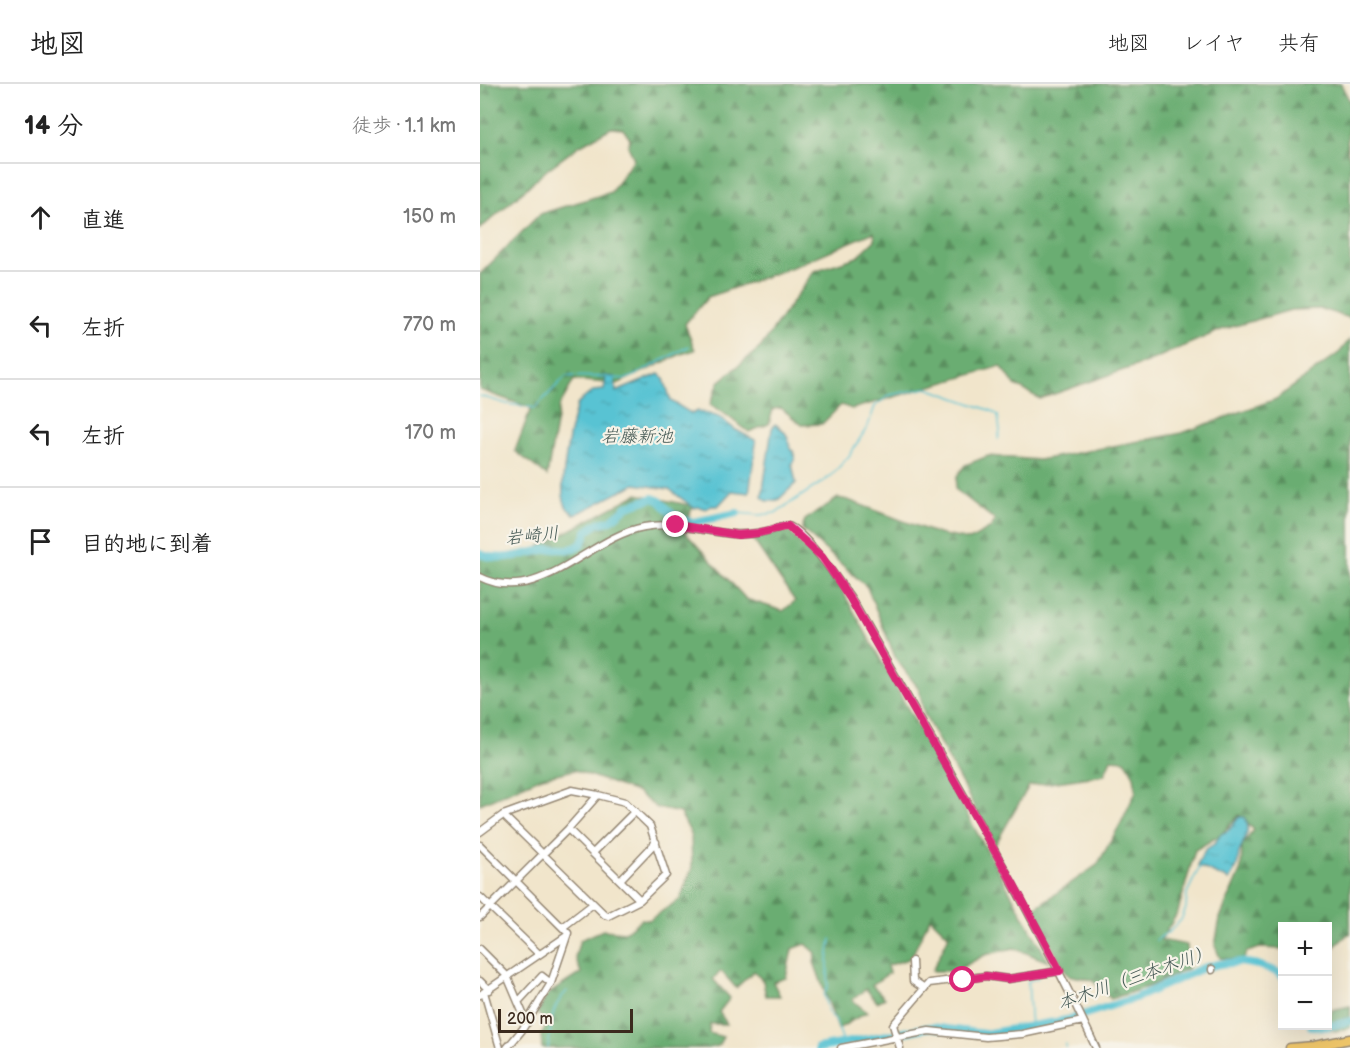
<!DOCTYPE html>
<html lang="ja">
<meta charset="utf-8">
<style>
:root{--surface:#fff;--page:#f2f2f2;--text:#222;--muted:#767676;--line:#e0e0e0}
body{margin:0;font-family:"Balsamiq Sans","Klee One",sans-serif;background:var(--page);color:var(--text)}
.controls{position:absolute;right:18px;bottom:18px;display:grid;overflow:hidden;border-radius:0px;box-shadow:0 6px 24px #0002}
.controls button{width:54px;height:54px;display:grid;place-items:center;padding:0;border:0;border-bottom:2px solid var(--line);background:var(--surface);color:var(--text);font:30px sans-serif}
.scale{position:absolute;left:18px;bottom:15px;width:135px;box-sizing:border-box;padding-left:6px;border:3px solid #3b2a1e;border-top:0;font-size:16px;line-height:21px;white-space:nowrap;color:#3b2a1e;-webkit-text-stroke:4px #f7f3e8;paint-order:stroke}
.stop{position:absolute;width:18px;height:18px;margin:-14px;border:4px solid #db2777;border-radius:50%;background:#fff}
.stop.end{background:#db2777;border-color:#fff;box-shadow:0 2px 6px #0008}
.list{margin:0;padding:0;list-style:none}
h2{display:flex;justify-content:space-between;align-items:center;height:78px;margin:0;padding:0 24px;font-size:26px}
h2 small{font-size:20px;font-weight:400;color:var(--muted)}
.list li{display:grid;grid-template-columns:39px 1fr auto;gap:18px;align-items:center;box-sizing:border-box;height:108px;padding:0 24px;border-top:2px solid var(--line)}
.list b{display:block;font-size:22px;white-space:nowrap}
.list em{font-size:20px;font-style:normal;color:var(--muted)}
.icon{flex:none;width:33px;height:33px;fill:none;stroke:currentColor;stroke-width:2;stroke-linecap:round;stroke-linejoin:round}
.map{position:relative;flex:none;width:870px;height:964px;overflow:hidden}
header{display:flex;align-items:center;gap:36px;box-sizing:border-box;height:84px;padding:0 30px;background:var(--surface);border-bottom:2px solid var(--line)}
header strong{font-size:28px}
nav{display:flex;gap:33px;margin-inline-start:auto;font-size:21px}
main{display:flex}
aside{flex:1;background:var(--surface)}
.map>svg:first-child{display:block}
.forest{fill:url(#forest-firs);stroke:#536c48;stroke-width:1.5}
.water{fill:url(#water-ripples);stroke:#4a7678;stroke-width:1.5}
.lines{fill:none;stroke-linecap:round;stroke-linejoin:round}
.stream{stroke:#58c3d3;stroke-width:1.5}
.river{stroke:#58c3d3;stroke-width:8}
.minor-casing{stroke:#968874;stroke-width:9}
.major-casing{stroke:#968874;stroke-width:11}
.minor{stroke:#fff;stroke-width:6}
.major{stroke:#eec569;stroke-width:8}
.route{stroke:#db2777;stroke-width:8}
.labels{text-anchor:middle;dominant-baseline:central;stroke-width:4.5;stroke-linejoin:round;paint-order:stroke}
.water-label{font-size:18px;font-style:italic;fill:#445854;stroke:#f7f3e8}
</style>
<header>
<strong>地図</strong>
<nav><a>地図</a><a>レイヤ</a><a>共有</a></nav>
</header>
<main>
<aside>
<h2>14 分<small>徒歩 · 1.1 km</small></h2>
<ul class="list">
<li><svg class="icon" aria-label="ahead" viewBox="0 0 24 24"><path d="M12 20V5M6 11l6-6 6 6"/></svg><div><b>直進</b></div><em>150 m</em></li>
<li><svg class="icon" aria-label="left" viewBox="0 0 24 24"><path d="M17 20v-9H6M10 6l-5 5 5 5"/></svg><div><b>左折</b></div><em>770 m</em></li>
<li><svg class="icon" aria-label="left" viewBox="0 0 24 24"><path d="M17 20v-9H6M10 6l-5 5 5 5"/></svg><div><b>左折</b></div><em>170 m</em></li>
<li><svg class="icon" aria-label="arrive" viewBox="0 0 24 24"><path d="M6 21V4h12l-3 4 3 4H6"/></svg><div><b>目的地に到着</b></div></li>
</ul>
</aside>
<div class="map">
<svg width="870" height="964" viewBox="0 0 870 964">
<defs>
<pattern id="forest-firs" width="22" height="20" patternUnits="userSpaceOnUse" patternTransform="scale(1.5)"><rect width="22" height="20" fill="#6bad72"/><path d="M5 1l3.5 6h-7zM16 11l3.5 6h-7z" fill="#598d5d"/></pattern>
<pattern id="water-ripples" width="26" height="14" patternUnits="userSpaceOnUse" patternTransform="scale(1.5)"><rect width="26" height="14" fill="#58c3d3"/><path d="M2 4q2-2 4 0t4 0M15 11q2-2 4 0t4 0" fill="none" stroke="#4a9fab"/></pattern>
</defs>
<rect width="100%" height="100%" fill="#f7f3e8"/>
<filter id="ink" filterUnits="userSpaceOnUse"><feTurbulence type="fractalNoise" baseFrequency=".0167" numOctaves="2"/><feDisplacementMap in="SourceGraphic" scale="12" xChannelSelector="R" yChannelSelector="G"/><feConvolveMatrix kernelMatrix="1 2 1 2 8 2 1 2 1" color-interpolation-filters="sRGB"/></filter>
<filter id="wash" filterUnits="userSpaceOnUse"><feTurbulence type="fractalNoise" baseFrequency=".008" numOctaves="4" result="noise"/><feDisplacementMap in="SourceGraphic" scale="24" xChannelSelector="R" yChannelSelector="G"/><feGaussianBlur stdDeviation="1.35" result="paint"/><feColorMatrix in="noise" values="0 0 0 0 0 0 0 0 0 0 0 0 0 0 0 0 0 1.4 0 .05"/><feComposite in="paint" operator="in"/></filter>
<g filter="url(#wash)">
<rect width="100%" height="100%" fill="#f1e5cb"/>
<path class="forest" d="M0,0H861L870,18L867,64L870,76V234L841,225L811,226L741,246L667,278L560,315L535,301L521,282L372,325L361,321L342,340L322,341L301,324L293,325L289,340L269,348L242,328L230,321L239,298L281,263L334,187L377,173L395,156L394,148L310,184L228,213L205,240L215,266L201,270L137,300L94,296L79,323L67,392L35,367L51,324L0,306V190L60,130L131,108L154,75L148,62L150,55L143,45L131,44L99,62L68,85L0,145Z
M870,255V850H868L853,864L848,865V842H802V865L780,864L767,868L763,876L740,874L735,862L740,834L761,785L762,761L774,746L759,731L741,751L715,766L698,828L681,856L707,861L708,884L673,901L631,915L612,896L588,891L552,826L617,781L641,739L656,707L654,692L645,676L631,675L624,691L549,702L515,761L444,630L439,605L416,575L387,503L322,445L325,436L358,414L368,416L458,450L490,456L511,444L515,436L475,405L477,392L485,381L508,372L559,376L702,349L796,315L860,268Z
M157,410L213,422L203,446L266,515L303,527L315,517L272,454L298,448H309L359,501L569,878L534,864L505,871L475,887H452L469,852L450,833L431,874L407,882L409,889L392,901L405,914L397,918L386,905L372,916L387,928L358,945L334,878L336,869L326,860L312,865L306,894L293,898L300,912H286L283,897L274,887L256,904L241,887L233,895L250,914L239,928L247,940H230L229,949L243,953L238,962L228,964H62L61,952L67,939L57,929L68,910L101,889L95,873L100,856L123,846L145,848L162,835L169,836L200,815L212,784L211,750L200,729L177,724L156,708L95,686L62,693L0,720V471L8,475H37Z
M870,922V944L855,947L848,945L852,926Z"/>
<path class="water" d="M179,290L184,295L191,317L212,330L218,327L239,333L256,346L275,356L276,359L269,409L252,407L238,422H231L226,425L219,423L214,424L189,405L155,400L95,431C90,428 85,423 84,416C79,400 91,336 98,319L113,307L124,306L126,292L135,293L136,308Z
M295,340C306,347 309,353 310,365L313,367L315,374L312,380L316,399L298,416L287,417L282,413L292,344Z
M759,733H765L768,743L767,749L759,769L757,783L749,796L718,782V779L725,766L734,760L741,750L749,746Z"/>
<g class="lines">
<path class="stream" d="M134,294L146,295L152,293L209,262
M0,312L27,320L55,324L86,292L127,293
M257,429L280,431L295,429L350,393L369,372L388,342L395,322L410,311L447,304L512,327L518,331L520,347L518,355
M351,855L348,876V902L344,911L348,928L355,936L364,959
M676,856L690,847L701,836L706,824L707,809L720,782
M551,943L548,897L558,894
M586,960V964
M68,964C72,940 69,925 87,907"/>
<path class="river" d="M0,470C24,479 46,468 70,465C79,464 89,468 98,462C104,459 105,453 107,447L119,439L130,437L148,422L173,414L180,417L192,430L205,437L214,438L257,429
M831,942L847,943L870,937
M338,964L451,943L504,950L587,936L658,913L723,884L739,880L760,878L778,881L797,888L802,893"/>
</g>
</g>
<g filter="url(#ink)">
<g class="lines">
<defs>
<path id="minor" d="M0,493C59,523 109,453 164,443C194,437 224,448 254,450C267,451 279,449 291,446C296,445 302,441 308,442C323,445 361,500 371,514C455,663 544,809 616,964
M88,745L160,816
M0,748L23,731L92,706L118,711L145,718L170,742L186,791L160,816L128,832L125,831L23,731
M0,761L88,849L71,899L42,946L27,964
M113,769L155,727
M140,796L176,758
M0,813L59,870
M0,833L88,745L118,711
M83,843L113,820
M0,865L27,892L47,939
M432,877L433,897L443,904
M732,885V886
M0,897L9,906
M4,908L20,964
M0,911L85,853
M38,918L62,892L71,899
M361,964L449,947L506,953L542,950L603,937
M420,964L413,941L449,899L506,892L528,895L580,887"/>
<path id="major" d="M810,964L834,962L870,955"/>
</defs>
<use href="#minor" class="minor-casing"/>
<use href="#major" class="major-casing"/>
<use href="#minor" class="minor"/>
<use href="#major" class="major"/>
</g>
</g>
<g class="lines" filter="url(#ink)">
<path class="route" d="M196,441L258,451L278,449L308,442L342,473L370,514L533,799L580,887L528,895L506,892L483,896"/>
</g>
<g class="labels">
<g class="water-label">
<text x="157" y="352">岩藤新池</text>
<text transform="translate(52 452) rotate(-6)">岩崎川</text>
<text transform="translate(655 894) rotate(-19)">本木川（三本木川）</text>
</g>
</g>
</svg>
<div class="controls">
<button>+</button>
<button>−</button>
</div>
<div class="scale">200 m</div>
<div class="stop" style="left:483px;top:896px"></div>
<div class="stop end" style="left:196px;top:441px"></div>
</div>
</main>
